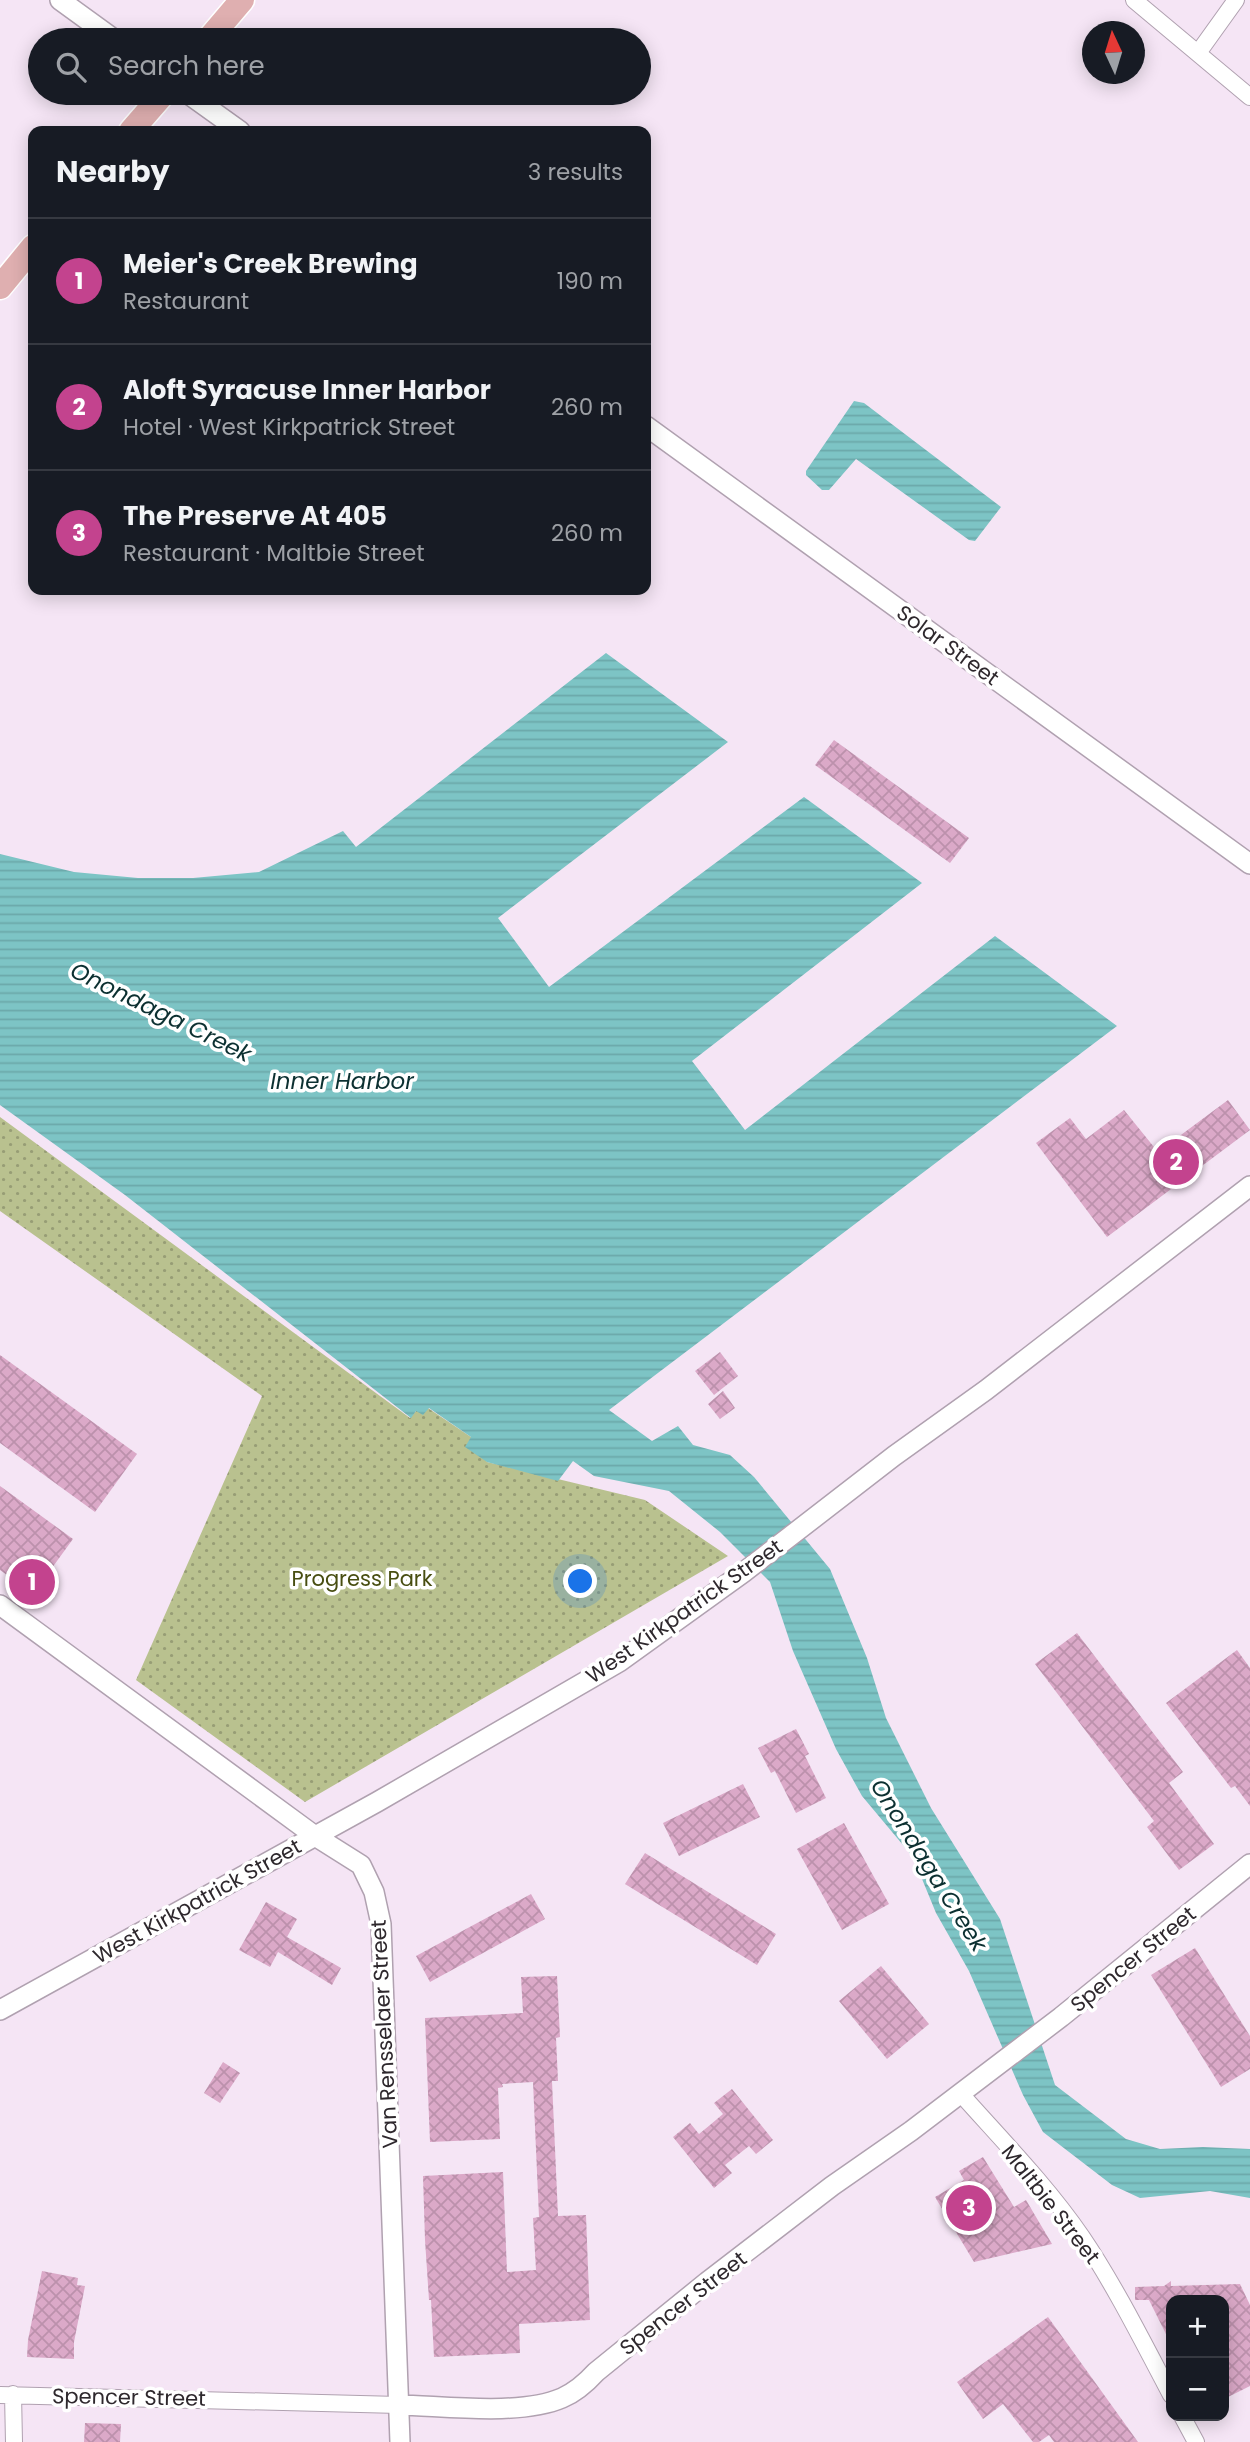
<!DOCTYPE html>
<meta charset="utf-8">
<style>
:root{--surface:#171b24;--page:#242831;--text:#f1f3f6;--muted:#9ea1a6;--line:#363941;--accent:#c3438e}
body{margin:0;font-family:Poppins,sans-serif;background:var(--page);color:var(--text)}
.controls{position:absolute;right:21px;bottom:21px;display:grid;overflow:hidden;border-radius:14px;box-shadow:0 4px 18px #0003}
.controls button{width:63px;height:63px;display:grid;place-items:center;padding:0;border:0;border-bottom:2px solid var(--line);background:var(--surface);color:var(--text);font:35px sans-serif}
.compass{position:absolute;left:1082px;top:21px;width:63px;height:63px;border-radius:50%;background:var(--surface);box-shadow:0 4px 18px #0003;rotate:356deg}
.you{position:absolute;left:581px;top:1582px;width:24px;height:24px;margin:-18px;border:5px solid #fff;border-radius:50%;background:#1a73e8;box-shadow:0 0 0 10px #1a73e833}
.badge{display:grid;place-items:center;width:46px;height:46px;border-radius:50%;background:var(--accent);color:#fff;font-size:23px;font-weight:700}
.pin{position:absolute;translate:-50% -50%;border:4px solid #fff;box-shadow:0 2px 7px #0006}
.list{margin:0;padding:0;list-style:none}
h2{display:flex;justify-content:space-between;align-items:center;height:91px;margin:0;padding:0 28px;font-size:30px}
h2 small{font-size:23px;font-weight:400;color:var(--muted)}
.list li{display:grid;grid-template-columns:46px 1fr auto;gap:21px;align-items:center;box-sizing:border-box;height:126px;padding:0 28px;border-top:2px solid var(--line)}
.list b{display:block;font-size:26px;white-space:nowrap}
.list p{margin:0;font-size:23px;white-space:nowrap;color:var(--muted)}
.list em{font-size:23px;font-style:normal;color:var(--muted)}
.icon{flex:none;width:38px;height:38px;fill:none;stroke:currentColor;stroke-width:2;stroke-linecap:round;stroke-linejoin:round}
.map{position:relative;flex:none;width:1250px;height:2442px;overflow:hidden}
.search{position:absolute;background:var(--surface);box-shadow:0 4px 18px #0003;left:28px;top:28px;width:623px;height:77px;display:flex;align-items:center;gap:18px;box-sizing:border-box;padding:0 24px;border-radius:38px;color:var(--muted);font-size:26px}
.panel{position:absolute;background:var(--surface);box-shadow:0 4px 18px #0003;left:28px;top:126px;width:623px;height:469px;border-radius:14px}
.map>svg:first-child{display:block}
.park{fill:url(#park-dots)}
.water{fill:url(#water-rules)}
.building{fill:url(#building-cross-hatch)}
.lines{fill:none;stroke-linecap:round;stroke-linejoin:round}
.minor-casing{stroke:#b0a1b0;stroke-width:18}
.tertiary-casing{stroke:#b0a1b0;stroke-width:22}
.primary-casing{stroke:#fff;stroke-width:27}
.minor{stroke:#fff;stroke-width:16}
.tertiary{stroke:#fff;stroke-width:19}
.primary{stroke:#dfafb0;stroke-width:24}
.labels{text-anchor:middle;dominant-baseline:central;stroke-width:7;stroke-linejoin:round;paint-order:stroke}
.street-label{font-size:21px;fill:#2e282d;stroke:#fff}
.park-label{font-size:21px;fill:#484e12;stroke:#fff}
.water-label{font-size:23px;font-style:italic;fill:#0c3031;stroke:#fff}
</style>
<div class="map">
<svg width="1250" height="2442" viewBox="0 0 1250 2442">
<defs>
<pattern id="park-dots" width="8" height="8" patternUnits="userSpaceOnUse" patternTransform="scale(1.75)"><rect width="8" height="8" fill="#b9c18f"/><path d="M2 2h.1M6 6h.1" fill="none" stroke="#979d75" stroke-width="1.8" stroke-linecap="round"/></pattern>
<pattern id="water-rules" width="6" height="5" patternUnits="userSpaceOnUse" patternTransform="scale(1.75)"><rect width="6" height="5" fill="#7dc4c5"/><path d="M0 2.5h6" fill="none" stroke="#6ca8aa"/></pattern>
<pattern id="building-cross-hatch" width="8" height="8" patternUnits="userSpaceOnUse" patternTransform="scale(1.75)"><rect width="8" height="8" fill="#dba9c8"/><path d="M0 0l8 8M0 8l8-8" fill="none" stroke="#bc91ac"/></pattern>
</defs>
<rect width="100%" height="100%" fill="#f5e5f5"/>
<path class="park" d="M0,1117L410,1418L416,1411L428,1408L471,1437L487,1462L645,1500L728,1556L305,1802L136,1680L262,1396L0,1211Z"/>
<path class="water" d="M854,401L864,403L1001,507L975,541L969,540L856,459L829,490H822L806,475V471Z
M606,653L728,742L498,918L549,987L804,797L922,883L692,1061L745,1130L995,936L1117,1026L609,1410L652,1441L678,1426L693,1445L730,1455L754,1477L830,1569L867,1658L886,1718L931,1808L1000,1919L1055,2085L1126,2139L1160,2149L1203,2147L1250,2149V2198L1210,2191L1140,2198L1112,2185L1043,2132L1023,2095L969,1971L936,1913L913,1857L862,1796L836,1749L793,1651L770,1582L720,1532L669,1491L594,1476L573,1461L558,1481L487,1462L465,1447L471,1437L429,1408L423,1415L416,1411L411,1418L125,1195L0,1105V854L74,872L138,878H193L259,872L343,831L356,847Z"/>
<path class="building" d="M834,740L969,838L950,863L815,765Z
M1228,1100L1250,1130L1107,1237L1036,1143L1070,1118L1086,1139L1124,1110L1158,1152Z
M720,1352L738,1376L714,1395L695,1371Z
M0,1355L137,1454L95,1512L0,1443Z
M723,1391L735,1408L720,1419L708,1404Z
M0,1486L73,1539L33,1594L0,1570Z
M1077,1633L1183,1772L1169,1783L1214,1844L1179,1870L1147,1827L1154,1821L1035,1664Z
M1237,1650L1250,1668V1806L1235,1786L1231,1788L1166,1703Z
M796,1729L809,1754L805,1756L826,1798L796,1813L775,1771L771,1773L758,1748Z
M743,1784L760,1817L679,1856L663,1823Z
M844,1823L889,1904L842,1930L797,1849Z
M645,1853L776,1934L757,1965L625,1884Z
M531,1894L545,1919L430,1982L416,1956Z
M266,1902L297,1919L287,1937L341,1968L332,1985L278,1952L270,1967L239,1950Z
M1195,1948L1250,2036V2069L1221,2087L1151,1975Z
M881,1966L929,2024L887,2059L839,2001Z
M557,1976L560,2037L556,2038L558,2081H552L558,2216L586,2215L590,2320L519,2324L520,2353L434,2357L431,2300H429L425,2240L423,2176L503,2172L507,2272L536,2270L533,2218L539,2217L533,2082L502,2084L503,2087L498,2088L500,2139L430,2142L425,2018L523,2013L521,1977Z
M223,2062L240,2073L220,2103L204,2093Z
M732,2089L773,2140L756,2154L749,2146L725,2165L732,2173L714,2188L673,2137L690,2123L699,2134L710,2125L723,2114L714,2103Z
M983,2157L1014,2207L1026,2200L1052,2244L974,2262L935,2197L964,2180L959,2171Z
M42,2271L78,2278L77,2285L85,2286L74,2342V2359L27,2357L28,2340Z
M1171,2281V2286L1240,2284L1250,2305V2386L1224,2399V2300H1171V2344L1149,2300H1135V2287L1164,2286Z
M1048,2317L1138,2442H1054L1049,2435L1039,2442H1033L1003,2404L983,2419L957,2382Z
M85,2423L121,2424L120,2442H84Z"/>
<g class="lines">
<defs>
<path id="minor" d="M1134,0L1250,97
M1198,53L1236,0
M961,2094C1002,2140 1047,2186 1082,2237C1114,2284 1144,2344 1171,2395
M13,2394L14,2442
M0,2395L399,2405
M1182,2416L1196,2442"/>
<path id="tertiary" d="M60,0L115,40
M187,93L240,131
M646,426L1250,864
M0,1605L315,1836L361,1865L374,1892L381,1924L400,2442
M0,2010L377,1802L619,1662L744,1572L894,1456L986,1390L1250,1186
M399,2405C445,2406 520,2416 562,2398C576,2392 586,2383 596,2372L707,2282L832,2186L911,2131L1061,2017L1250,1864"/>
<path id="primary" d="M208,40L242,0
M131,131L164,93
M0,287L33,247"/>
</defs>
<use href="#minor" class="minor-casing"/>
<use href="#tertiary" class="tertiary-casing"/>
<use href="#primary" class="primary-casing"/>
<use href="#minor" class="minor"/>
<use href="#tertiary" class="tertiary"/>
<use href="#primary" class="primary"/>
</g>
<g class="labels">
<g class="street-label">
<text transform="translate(948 645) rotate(36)">Solar Street</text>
<text transform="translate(684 1611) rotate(-35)">West Kirkpatrick Street</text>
<text transform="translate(197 1901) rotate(-29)">West Kirkpatrick Street</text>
<text transform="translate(1133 1959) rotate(-39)">Spencer Street</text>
<text transform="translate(384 2034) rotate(-93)">Van Rensselaer Street</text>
<text transform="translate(1051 2204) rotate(52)">Maltbie Street</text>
<text transform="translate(683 2303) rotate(-38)">Spencer Street</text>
<text transform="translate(129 2397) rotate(1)">Spencer Street</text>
</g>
<g class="park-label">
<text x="362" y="1578">Progress Park</text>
</g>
<g class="water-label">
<text transform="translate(161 1012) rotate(26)">Onondaga Creek</text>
<text x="342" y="1081">Inner Harbor</text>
<text transform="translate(929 1865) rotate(58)">Onondaga Creek</text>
</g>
</g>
</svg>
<div class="controls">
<button>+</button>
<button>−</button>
</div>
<svg class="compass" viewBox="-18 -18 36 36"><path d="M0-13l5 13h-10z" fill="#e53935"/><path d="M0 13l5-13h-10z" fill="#9ea1a6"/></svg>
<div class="you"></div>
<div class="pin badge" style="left:32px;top:1582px">1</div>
<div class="pin badge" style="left:1176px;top:1162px">2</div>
<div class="pin badge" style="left:969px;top:2208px">3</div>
<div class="search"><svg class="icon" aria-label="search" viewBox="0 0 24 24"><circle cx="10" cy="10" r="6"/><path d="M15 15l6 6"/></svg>Search here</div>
<section class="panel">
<h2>Nearby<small>3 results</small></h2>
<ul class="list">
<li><span class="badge">1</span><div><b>Meier's Creek Brewing</b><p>Restaurant</p></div><em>190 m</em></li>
<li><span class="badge">2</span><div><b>Aloft Syracuse Inner Harbor</b><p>Hotel · West Kirkpatrick Street</p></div><em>260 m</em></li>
<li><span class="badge">3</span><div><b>The Preserve At 405</b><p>Restaurant · Maltbie Street</p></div><em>260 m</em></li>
</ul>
</section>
</div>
